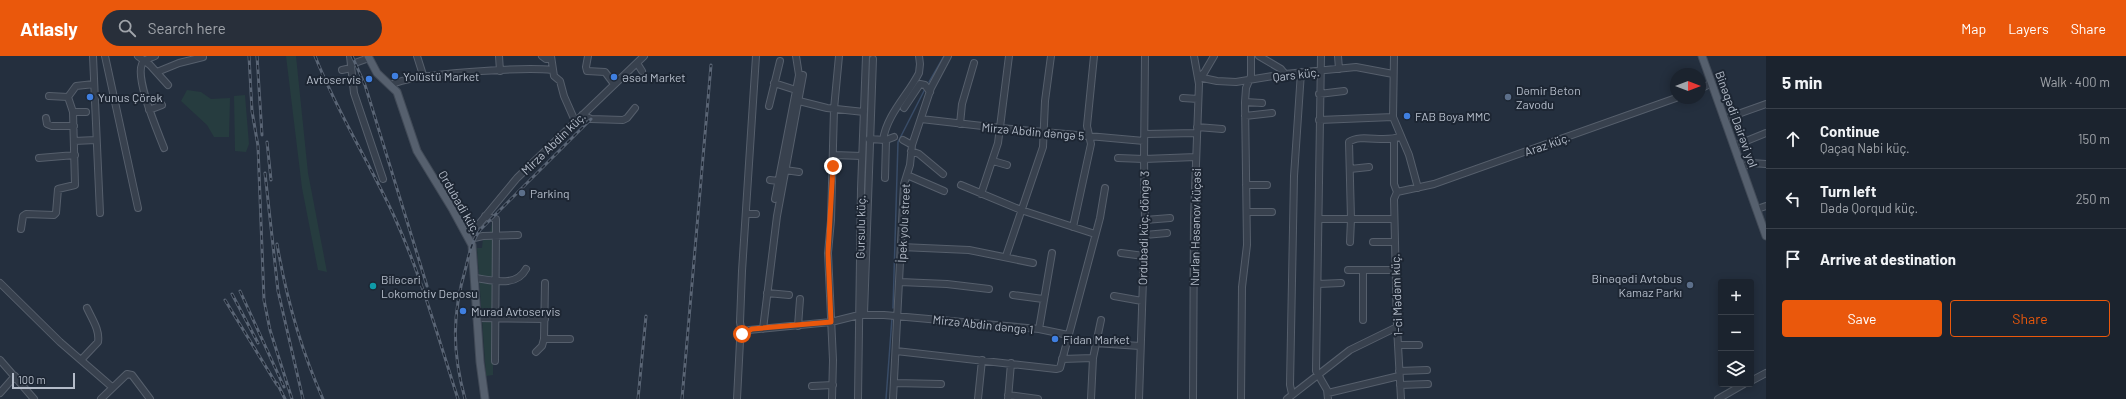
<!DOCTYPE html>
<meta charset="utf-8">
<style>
:root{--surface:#1b232e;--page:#282f3a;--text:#f1f3f6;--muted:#a0a4aa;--line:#39404a;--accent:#ea580c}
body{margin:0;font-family:Barlow,sans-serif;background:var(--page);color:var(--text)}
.controls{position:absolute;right:12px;bottom:12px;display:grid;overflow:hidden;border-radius:4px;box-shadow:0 2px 10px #0003}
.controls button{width:36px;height:36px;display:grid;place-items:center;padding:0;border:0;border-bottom:1px solid var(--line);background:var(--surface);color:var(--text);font:20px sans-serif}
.compass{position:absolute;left:1670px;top:12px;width:36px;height:36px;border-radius:50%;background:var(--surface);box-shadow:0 2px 10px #0003;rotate:90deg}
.scale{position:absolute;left:12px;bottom:10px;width:63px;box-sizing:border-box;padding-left:4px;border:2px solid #b4bcc9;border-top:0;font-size:11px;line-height:14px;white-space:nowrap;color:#b4bcc9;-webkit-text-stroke:3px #1d2633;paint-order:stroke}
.stop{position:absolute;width:12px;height:12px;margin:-9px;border:3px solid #ea580c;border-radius:50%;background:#fff}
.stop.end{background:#ea580c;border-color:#fff;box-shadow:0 1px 4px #0008}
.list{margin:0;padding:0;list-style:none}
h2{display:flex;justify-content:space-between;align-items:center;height:52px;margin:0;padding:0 16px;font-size:17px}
h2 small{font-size:13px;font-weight:400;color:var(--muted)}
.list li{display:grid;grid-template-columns:26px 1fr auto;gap:12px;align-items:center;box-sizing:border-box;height:60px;padding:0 16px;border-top:1px solid var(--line)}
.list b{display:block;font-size:15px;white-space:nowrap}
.list p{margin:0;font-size:13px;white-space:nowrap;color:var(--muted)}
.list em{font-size:13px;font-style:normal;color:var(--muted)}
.actions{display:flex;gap:8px;padding:12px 16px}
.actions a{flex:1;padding:9px 0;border:1px solid var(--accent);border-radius:4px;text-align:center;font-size:14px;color:var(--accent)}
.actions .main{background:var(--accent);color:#fff}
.icon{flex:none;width:22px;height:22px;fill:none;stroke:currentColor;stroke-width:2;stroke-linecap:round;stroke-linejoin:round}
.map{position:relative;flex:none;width:1766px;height:343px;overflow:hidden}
header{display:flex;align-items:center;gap:24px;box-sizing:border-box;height:56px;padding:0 20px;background:var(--accent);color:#fff}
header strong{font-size:19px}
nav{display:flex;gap:22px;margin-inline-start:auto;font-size:14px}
.search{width:280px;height:36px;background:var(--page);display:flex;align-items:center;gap:10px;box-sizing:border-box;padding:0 14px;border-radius:22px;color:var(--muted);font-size:15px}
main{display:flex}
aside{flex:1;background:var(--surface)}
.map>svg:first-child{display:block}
.green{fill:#263c3f}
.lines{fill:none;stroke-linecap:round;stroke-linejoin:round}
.stream{stroke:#394c67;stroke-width:1.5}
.minor-casing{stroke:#565f6c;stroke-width:8}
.major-casing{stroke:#414a57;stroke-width:9}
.minor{stroke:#38414e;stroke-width:6}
.major{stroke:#56606e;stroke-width:7}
.rail-casing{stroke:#5a6575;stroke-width:3}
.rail{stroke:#1d2633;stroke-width:1.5;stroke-dasharray:4.5;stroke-linecap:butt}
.route{stroke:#ea580c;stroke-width:5}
.shop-dot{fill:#3f7fe0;stroke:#1d2633;stroke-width:1.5}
.service-dot{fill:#5c6f8a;stroke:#1d2633;stroke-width:1.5}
.culture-dot{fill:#0f9aa8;stroke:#1d2633;stroke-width:1.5}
.labels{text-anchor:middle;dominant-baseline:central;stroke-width:4;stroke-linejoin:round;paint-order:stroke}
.street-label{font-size:12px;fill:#b4bcc9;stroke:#1d2633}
.poi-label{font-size:12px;fill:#b4bcc9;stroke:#1d2633;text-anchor:start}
</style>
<header>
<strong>Atlasly</strong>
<div class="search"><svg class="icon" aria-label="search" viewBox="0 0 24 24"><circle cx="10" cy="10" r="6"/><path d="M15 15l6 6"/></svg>Search here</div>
<nav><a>Map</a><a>Layers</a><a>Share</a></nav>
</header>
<main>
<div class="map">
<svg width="1766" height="343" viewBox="0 0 1766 343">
<rect width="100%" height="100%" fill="#242f3e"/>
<path class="green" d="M286,0H296L308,117L327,216L318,214L302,132Z
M187,34L201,36L211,43L230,42L229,81H214L207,69L181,45Z
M245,39L249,88L246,96L235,95L234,40Z
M492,167H494L493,319L486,320L477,192H482L483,182L489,181Z"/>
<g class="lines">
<path class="stream" d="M929,26L944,0
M867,56L869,1
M863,188L865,104
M893,252L898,86L925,33
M886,343L892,262"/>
<defs>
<path id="minor" d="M93,0L100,157
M105,0L138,152
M138,0L150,9L168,29
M155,0C151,2 144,3 142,8C135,24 158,76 164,92
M350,0L354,37L383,123
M417,0L424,22
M499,0L500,15
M542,0L546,3H551
M551,0L554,20L560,25L564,40L575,65
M588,0L586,11L587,15L605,16L614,28
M1259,0L1281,13L1285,18
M1321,0L1316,315L1327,334L1328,343
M1338,0L1339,13
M1394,0L1393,61L1409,99L1418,132
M637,7L642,15
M352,8L369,2
M342,14L351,12
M157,16L179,7L203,1
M1198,21L1217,25L1236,26L1285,18L1356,11L1393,18
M1198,21L1204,17L1214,0
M774,27L799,35
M391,29C411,17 527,11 552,14
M1700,33L1712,27
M1319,38L1344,35
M49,40L68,41
M1183,42L1198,43
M799,45L827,52L864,56
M1245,46L1262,47
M769,50L780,5
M904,52L920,28L925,29L930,36
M149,54L162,49
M73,56H86
M582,59L591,63L623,64L627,62L635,52
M1245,60L1272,57
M46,62L47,68L52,70H74
M921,63L1000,72L1144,85
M1724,63L1766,48
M1319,64L1393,61
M960,68L962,48L974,7
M1197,71L1222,73
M1145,78L1197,77
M869,83L886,84L894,81
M1394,83V128L1397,136
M883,84C887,58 908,39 919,17L920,8L919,0
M903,84L912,89
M74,85L96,84
M1734,90L1766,77
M911,95L919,98L943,118
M834,99L862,100
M39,102L75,99
M1118,102L1144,103L1196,101
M993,105L1007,109
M1742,111L1752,107L1766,108
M1350,113L1369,111
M785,114L799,116
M907,119L944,135
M885,122L886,84
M770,124L778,125
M961,129L1021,154L1095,178
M1246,129H1267
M1397,136L1434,128L1676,42
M1397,136L1394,143L1397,271L1401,343
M981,138L998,87L1009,0
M775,143L799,19L796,0
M1757,153L1766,150
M1247,156H1272
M746,158H756
M485,160L496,163V172L495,305
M1319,163H1394
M1145,164L1170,162
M1073,171L1091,88L1087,70L1094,0
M21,173L23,160L26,158L54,159L56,157L58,133L75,129L73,56L68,41L76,30L94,28
M466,175L479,168L517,122L644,0
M1145,179L1167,177
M470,183L483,180L518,179
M1350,186L1351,163L1349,86C1361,77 1386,88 1401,80
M1373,186H1394
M901,191L969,194L1033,207
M1121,197L1144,200
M1006,200L1043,91L1045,45L1051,0
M1348,214H1395
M1363,214V264
M475,222C492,224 516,232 526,213
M900,226L947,228L989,233
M0,227L60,286L112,331
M1318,228L1341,227
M767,237L789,239
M1013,239L1043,243
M1114,240L1142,245
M864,258L873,3
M477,262L545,263
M798,270L800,243
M763,273L777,160L803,19
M1039,273L1052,197
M742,278L740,266L742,215L756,0
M544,283H570
M1095,287L1140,290
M1398,289H1419
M896,295L1056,313L1060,312L1100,162L1105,132
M536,296L542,290L544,283L545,227
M1062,303L1093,302
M0,304L34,343
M81,304L98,286C100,274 92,263 87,252
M1399,315L1427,314
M1751,325L1766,317
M894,327L941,328
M1400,329L1428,328
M812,330L833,329
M0,337L15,320
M1328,337L1399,320
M1292,338L1290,329L1294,120L1301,16
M1008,339L1038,343
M101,343L127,318L132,319L150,343
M737,343L740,285L742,278L749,274L831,266L859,259H884L1039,273L1068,279
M832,343L833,304L828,197L831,164L834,53L839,0
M858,343L861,133L866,0
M893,343L904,128L910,109L912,89L931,32L948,0
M978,343L982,304
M1008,343L1011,307
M1091,343L1093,302L1101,264
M1139,343L1145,164L1144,103L1145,0
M1193,343L1194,161L1199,28L1194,0
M1241,343L1242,231L1247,189L1245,46L1246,32L1251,20V0
M1287,343L1350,294L1397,271
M1718,343L1744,328"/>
<path id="major" d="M368,0L377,17L397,36L417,95L453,154L472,189L480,306L485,343
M1702,0L1766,180"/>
</defs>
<use href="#minor" class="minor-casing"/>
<use href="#major" class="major-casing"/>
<use href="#minor" class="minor"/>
<use href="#major" class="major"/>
<defs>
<path id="rail" d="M249,0L252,55L258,90L264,244L270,274L292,343
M257,0L262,79
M315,0C337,56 369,106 394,160C421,219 438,281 458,343
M352,0L365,29L427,230
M267,86L271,124
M265,117L278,235L303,343
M277,188C286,240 301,294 323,343
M240,235L284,331
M232,238L258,287
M225,244L277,329
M277,327L285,343
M465,343C452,295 452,258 466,211C469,198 472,185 480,174L591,63
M638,343L646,260
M682,343L711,9"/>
</defs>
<use href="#rail" class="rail-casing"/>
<use href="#rail" class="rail"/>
</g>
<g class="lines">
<path class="route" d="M742,278L752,273L831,266L828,197L833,110"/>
</g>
<g class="shop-dot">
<circle cx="395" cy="20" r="4"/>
<circle cx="614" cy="21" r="4"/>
<circle cx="369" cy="23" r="4"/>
<circle cx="90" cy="41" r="4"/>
<circle cx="1407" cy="60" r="4"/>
<circle cx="463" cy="255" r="4"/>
<circle cx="1055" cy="283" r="4"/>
</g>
<g class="service-dot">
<circle cx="1508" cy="41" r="4"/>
<circle cx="522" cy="137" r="4"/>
<circle cx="1690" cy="229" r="4"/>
</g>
<circle class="culture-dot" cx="373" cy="230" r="4"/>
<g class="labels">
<g class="street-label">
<text transform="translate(1296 18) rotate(-7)">Qars küç.</text>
<text transform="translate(1737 63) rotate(70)">Binəqədi Dairəvi yol</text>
<text transform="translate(1033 75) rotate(5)">Mirzə Abdin dəngə 5</text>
<text transform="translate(553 87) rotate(-44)">Mirzə Abdin küç.</text>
<text transform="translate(1547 88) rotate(-19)">Araz küç.</text>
<text transform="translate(460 146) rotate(60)">Ordubadi küç.</text>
<text transform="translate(903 167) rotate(-87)">İpek yolu street</text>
<text transform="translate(860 171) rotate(-89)">Gursulu küç.</text>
<text transform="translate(1195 171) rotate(-89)">Nurlan Həsənov küçəsi</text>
<text transform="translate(1143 172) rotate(-89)">Ordubadi küç. döngə 3</text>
<text transform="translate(1396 239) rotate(-92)">1-ci Mədəm küç.</text>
<text transform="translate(983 268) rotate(6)">Mirzə Abdin dəngə 1</text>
</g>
<g class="poi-label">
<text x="403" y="20">Yolüstü Market</text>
<text x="622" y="21">Əsəd Market</text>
<text x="361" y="23" text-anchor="end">Avtoservis</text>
<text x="1516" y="34">Dəmir Beton<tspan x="1516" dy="14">Zavodu</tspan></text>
<text x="98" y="41">Yunus Çörək</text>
<text x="1415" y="60">FAB Boya MMC</text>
<text x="530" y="137">Parkinq</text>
<text x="1682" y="222" text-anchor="end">Binəqədi Avtobus<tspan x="1682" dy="14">Kamaz Parkı</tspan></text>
<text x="381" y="223">Biləcəri<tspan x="381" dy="14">Lokomotiv Deposu</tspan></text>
<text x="471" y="255">Murad Avtoservis</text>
<text x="1063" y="283">Fidan Market</text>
</g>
</g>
</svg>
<div class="controls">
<button>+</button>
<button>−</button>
<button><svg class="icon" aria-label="layers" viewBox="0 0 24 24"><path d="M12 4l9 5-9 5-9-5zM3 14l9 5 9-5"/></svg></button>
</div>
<svg class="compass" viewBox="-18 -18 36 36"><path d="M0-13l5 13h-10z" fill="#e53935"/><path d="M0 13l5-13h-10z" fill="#a0a4aa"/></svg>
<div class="scale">100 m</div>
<div class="stop" style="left:742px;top:278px"></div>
<div class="stop end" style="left:833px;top:110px"></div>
</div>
<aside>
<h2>5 min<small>Walk · 400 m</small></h2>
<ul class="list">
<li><svg class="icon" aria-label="ahead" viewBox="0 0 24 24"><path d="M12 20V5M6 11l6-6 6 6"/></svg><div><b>Continue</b><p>Qaçaq Nəbi küç.</p></div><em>150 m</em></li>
<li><svg class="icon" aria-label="left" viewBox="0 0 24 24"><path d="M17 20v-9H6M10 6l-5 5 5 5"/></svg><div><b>Turn left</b><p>Dədə Qorqud küç.</p></div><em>250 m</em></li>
<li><svg class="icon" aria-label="arrive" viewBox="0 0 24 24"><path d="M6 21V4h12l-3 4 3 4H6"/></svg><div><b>Arrive at destination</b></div></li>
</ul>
<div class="actions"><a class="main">Save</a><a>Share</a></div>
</aside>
</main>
